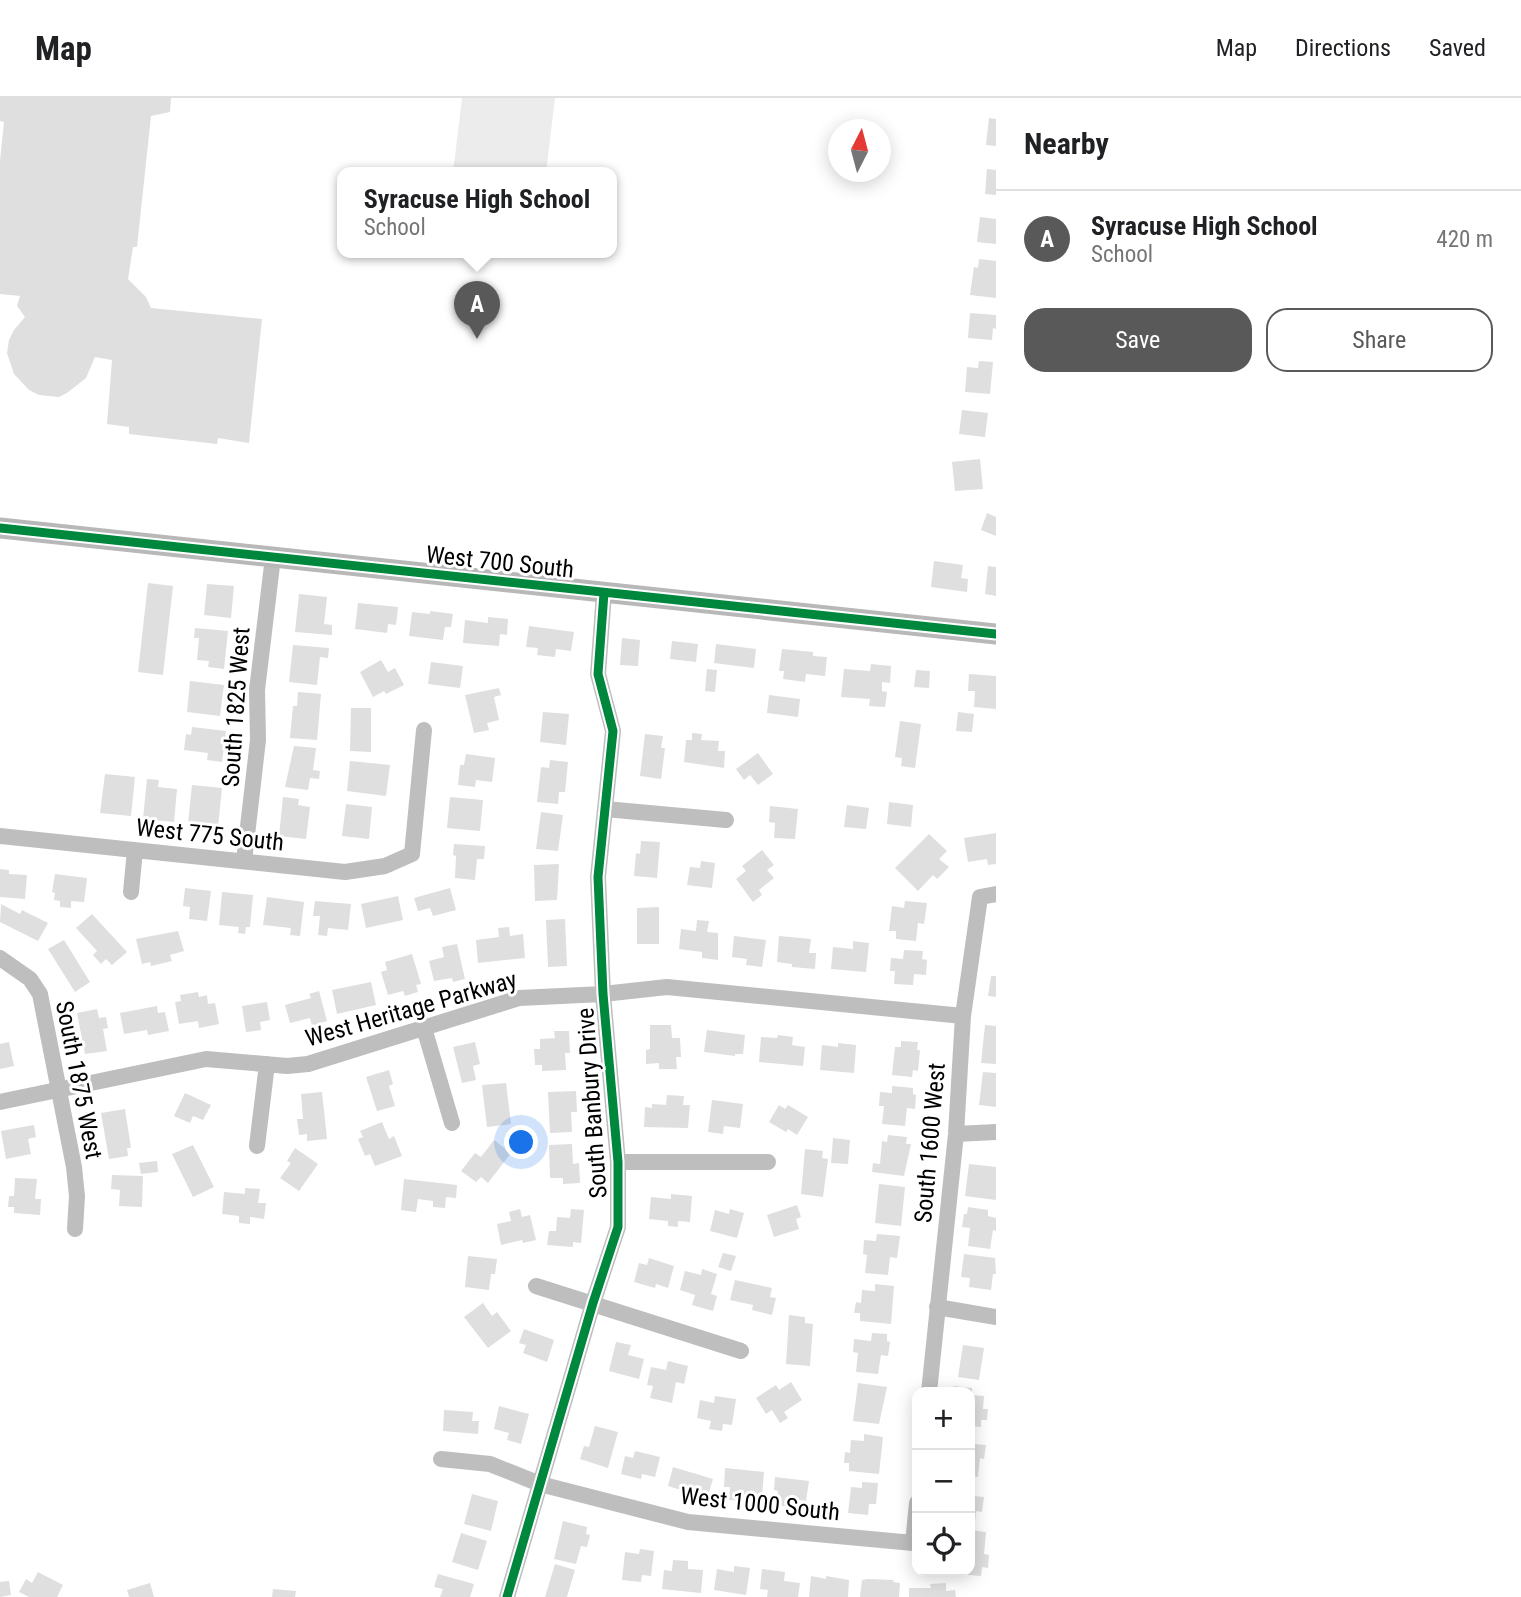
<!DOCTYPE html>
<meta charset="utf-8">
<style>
:root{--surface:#fff;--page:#f6f6f6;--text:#202124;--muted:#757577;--line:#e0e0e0;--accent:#595959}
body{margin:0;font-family:"Roboto Condensed",sans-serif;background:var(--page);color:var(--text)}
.controls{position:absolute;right:21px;bottom:21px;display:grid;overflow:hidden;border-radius:14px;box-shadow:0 4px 18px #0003}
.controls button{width:63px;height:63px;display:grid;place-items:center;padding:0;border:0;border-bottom:2px solid var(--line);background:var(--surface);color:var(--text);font:35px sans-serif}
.compass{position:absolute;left:828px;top:21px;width:63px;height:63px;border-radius:50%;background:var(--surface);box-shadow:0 4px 18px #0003;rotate:6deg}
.you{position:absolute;left:522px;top:1045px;width:24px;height:24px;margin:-18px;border:5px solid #fff;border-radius:50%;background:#1a73e8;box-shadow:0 0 0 10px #1a73e833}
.badge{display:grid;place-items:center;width:46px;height:46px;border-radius:50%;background:var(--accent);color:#fff;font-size:23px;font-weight:700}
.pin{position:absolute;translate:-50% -58px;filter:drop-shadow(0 2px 4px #0008)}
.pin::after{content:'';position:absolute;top:37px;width:24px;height:21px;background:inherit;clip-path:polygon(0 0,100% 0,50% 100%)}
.popup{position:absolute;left:337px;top:69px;width:280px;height:91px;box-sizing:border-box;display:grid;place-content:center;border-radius:14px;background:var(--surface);filter:drop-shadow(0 2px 5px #0005);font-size:23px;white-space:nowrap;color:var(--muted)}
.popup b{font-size:26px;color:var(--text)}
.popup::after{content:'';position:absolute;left:50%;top:100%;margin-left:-14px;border:14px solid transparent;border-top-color:var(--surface)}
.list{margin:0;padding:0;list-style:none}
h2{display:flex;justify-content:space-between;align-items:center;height:91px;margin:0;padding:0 28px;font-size:30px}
h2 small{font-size:23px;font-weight:400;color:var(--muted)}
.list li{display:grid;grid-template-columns:46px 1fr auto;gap:21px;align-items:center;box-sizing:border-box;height:98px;padding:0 28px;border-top:2px solid var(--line)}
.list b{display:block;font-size:26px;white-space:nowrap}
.list p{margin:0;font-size:23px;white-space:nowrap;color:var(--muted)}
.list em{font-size:23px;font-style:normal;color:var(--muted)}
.actions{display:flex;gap:14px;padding:21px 28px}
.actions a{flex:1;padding:16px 0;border:2px solid var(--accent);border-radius:21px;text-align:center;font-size:24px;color:var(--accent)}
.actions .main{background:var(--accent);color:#fff}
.icon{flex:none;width:38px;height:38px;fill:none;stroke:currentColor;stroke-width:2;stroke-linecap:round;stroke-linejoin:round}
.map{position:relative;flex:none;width:996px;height:1499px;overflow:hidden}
header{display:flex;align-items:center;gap:42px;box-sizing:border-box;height:98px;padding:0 35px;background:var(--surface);border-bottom:2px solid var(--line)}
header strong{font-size:33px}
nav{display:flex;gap:38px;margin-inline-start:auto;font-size:24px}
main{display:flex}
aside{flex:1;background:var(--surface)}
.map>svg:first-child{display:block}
.green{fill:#ececec}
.building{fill:#dfdfdf}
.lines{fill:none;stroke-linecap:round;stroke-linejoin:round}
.street{stroke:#bebebe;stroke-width:16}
.secondary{stroke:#b8b8b8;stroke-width:21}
.cycleway-casing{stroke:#fff;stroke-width:13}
.cycleway{stroke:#00873e;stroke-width:9}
.labels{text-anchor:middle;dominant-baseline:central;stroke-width:6;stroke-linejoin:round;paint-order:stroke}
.street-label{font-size:24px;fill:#000;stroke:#fff}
</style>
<header>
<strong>Map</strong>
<nav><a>Map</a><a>Directions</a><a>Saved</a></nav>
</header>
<main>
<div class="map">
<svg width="996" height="1499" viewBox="0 0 996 1499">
<rect width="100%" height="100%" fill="#fff"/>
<path class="green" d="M462,0H555L546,75H453Z"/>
<path class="building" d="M0,0H171L170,14L151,18L137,149H133L128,181L146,199L151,210L262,221L249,345L218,340L217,346L129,336V329L107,326L112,262L95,259L86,280L67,295L59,299L39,297L29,292L14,276L7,255L9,242L14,232L25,219L17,208L20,198L0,196V63L4,24L0,23Z
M989,20L996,21V48L986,47Z
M987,71L996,72V97L985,96Z
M980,119L996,121V146L977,144Z
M979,161L996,163V200L970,197L974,169L978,170Z
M970,215L996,217V231L993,230L992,242L968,240Z
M979,263L993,264L990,296L965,294L967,269L978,270Z
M962,312L988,315L985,339L959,336Z
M980,361L983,391L955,393L952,364Z
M987,415L996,419V438L981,432Z
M934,463L963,467L961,480L968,481L967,494L931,489Z
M988,468L996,469V498L985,496Z
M148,485L173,488L163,577L138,574Z
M207,486L234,488L231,520L204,517Z
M299,496L327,499L324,526L332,527V537L295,534Z
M358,505L398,509L396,527L388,526L387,535L355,531Z
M430,513L453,516L451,529H445L443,542L409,538L412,514L430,516Z
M488,519L508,521L507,537L500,536L499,548L463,545L465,522L488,525Z
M529,528L574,534L571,553L556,551L555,559L537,557L538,550L526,549Z
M195,530L228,533L224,571L208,569L209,563L197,562L199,540H194Z
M622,540L640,542L638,568L620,567Z
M672,543L698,546L696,564L670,561Z
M716,546L756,551L754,570L714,565Z
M293,547L329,550L328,560L320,559L317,587L289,584Z
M782,551L813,554V558L827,559L825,578L806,576L805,584L783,581L784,573H779Z
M381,562L388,574L395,570L404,587L386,596L384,593L373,599L360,574Z
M431,564L463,568L460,590L428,586Z
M871,566L891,568L890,585L882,584V593L887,594L885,609L869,608L870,601L841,599L844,571L870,573Z
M707,571L717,572L715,594L705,593Z
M916,572L930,573L929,590L914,589Z
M969,576L996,578V611L974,609L975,593H968Z
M190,583L224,587L220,618L187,614Z
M499,590L501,597L494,599L499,622L487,625L489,632L474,635L465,597Z
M298,594L321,596L317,642L290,640L293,608H297Z
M769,597L800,601L798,619L767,615Z
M351,610H371V654L350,653Z
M543,614L569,616L566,647L540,644Z
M958,614L974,616L972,634L956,633Z
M900,623L921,626L915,670L901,668L902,660L895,659Z
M192,629L226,633L222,664L207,662L208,655L184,652L186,636L191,637Z
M692,635L702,636L701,642L719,643L718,653H725L724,670L684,664L686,642H692Z
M645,636L663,638L661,650H665L661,681L640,678Z
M294,648L316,650L313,672L320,673L319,681L310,680L308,692L285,689Z
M758,655L773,676L758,687L750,677L744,682L736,671Z
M466,656L495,660L492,684L476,682L475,689L458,687L460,667H464Z
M550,662L568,664L565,694H559L558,706L537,704L541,669L549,670Z
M350,663L390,667L386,698L347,693Z
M105,676L135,679L131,718L100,715Z
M147,681L159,682L158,689L177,691L174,724L143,721Z
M192,687L222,690L218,729L188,725Z
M283,699L299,701L298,707L310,709L306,741L279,738Z
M450,699L483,702L480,733L447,730Z
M889,704L913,707L911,729L887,726Z
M346,706L372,709L369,741L342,738Z
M847,707L869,710L866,731L844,729Z
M770,708L798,711L795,741L774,740L775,725L769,724Z
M541,714L563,717L558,753L536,751Z
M996,735V766L988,767L987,761L968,764L964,740Z
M929,736L947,753L939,761L949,769L937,781L933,777L918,793L895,770Z
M641,743L660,744L657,780L634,778L636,755L640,756Z
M454,746L485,748L484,761H477L475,782L455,780L456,758L453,757Z
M762,752L774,767L767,772L774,780L759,792L762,797L753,804L736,781L746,773L742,768Z
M701,763L715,765L712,790L687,787L690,769L700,770Z
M559,766L557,802L535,803L534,767Z
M0,771L9,772V776L27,777L25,801L0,799Z
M55,776L87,780L84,804L71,803V810L60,809V803L54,802L55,795L52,794Z
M185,790L211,793L207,823L189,821L190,809L183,808Z
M450,790L456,812L433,818L430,810L418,813L414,800Z
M222,794L253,797L250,829H246L245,836L238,835L239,829L219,827Z
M398,798L403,822L366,830L361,806Z
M267,799L304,804L300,838L290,837L291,830L263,827Z
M315,803L351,806L348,832L328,830L327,838L318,837L320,818H313Z
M905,803L927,805L924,826L918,825L916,843L896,841V833H889L892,808L904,810Z
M1,806L20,816L22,812L48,825L38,843L0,824Z
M659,809V846H637V810Z
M92,816L127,854L112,867L106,861L101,866L93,857L97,853L76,830Z
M565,821L567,868L548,869L546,822Z
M697,822L709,823L707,834L718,835V862L702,860V854L679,851L681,831L696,833Z
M509,829L510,838L523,836L525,860L478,865L476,842L499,839L498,830Z
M178,833L184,853L170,857L172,863L151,868L150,864L142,866L136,841Z
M734,838L766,842L762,869L746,867L747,861L732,859Z
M779,838L811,841L809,855H816L815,871L792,869V866L777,864Z
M64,842L90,884L75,894L48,851Z
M853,843L869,845L866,874L831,871L833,849L853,851Z
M457,846L465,881L453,884L452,880L434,883L429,863L444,859L442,849Z
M904,852L923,853L922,861L927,862L926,877L914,876L913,887L894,886L895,873H890L891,860L903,861Z
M412,856L421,886L416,887L418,894L405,898L403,893L388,897L381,874L387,872L385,864Z
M991,878H996V899L988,898Z
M371,884L376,907L337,916L332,892Z
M319,893L327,923L312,928L310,920L290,925L285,907L311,900L309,896Z
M198,894L199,899L207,897L208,906L215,905L219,926L199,930L198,923L179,926L175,904L181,903L180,897Z
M267,904L270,922L260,924L261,932L246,934L242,908Z
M157,908L158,915L165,914L169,933L148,937L147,932L124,936L120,915Z
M97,911L99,920L106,919L108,930L103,931L107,953L85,956L77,915Z
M650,927H671L672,940H680L681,959H676L677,971H659V965L646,966V952L650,951Z
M985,927L996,928V966L981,965Z
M707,932L745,937L743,956H735V958L704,954Z
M554,933H569L570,955H565L566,972L542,973V967H535L534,951H540V941L555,940Z
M778,937L793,939L792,947L805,949L803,968L759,964L761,939L777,940Z
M901,943L918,944L917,952H920L918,973L913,972L912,979L892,977L895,949H901Z
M9,944L14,968L0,971V946Z
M475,944L480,966L473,968L476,982L462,985L453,949Z
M838,945L856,947L854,975L820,972L822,947L838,949Z
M389,972L393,986L389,988L395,1008L377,1013L366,979Z
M983,974L996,975V1009L979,1007Z
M506,985L511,1026L487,1029L482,987Z
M892,988L913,990V996L916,997L915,1011L907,1010L905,1028L882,1026L884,1008H879L880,994L892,995Z
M576,993L577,1014H571L572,1034L550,1035L548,994Z
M322,994L327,1041L307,1043V1036L299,1037L297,1021H303L301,996Z
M185,995L211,1007L203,1022L193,1018L190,1025L174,1018Z
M667,997L684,998L683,1007H690L688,1030L644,1029L645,1009L652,1010V1006L666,1007Z
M712,1002L743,1006L740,1030L724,1028L723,1036L708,1034Z
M779,1007L785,1011L788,1007L808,1019L797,1037L788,1031L786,1034L769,1024Z
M125,1011L131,1050H127L128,1058L109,1061L101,1015Z
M382,1024L389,1041L394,1038L402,1058L375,1068L370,1056L365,1058L358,1041L363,1039L360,1033Z
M34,1027L36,1039L28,1041L31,1056L6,1061L1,1033Z
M888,1037L907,1039L906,1046H911L904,1078L872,1074L873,1065L880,1066L882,1043L887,1044Z
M833,1040L850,1042L848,1066L831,1065Z
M494,1042L511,1055L488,1085L481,1079L476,1084L461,1073L475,1055L481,1059Z
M572,1046L573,1066L579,1065L580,1085L563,1086V1080H550L549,1047Z
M193,1047L214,1089L193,1099L172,1056Z
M295,1050L318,1066L299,1093L280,1080L291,1065L287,1063Z
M805,1051L823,1053L822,1060L828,1061L823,1099L801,1096Z
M157,1063L158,1074L141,1076L139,1065Z
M969,1066L996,1069V1102L965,1098Z
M112,1077L143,1078L142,1109L119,1108L120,1092L111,1091Z
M15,1080L37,1081L35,1101H41L40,1117L14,1115V1109H8L9,1098H14Z
M404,1081L457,1087L456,1100L446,1099L445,1110L433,1109V1103L418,1101L416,1114L401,1112Z
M879,1086L905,1089L901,1128L875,1125Z
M245,1090L260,1091L258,1105H266L264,1121L250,1119V1126L239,1125V1118L222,1116L224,1094L245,1096Z
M671,1096L692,1098L690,1124L678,1123V1129L668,1128V1123L649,1121L651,1099L671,1101Z
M797,1107L801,1119L796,1121L799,1131L774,1139L767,1117Z
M968,1109L988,1112V1118L996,1120V1133L993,1132L990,1151L968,1148L970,1130L962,1129L964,1116H967Z
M520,1111L522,1119L530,1117L536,1142L523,1145L522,1142L501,1147L497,1126L511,1123L509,1114Z
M571,1111L584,1112L581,1145L573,1144V1149L547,1147L549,1133H556L557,1119L570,1120Z
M730,1111L744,1115L737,1140L710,1133L715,1112L729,1116Z
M877,1136L900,1138L897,1160L890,1159L888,1177L865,1175L867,1157L863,1156L864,1142L876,1143Z
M723,1155L736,1158L731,1173L718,1169Z
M964,1156L995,1160L996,1176H993L991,1192L969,1189L970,1180L961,1179Z
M468,1158L497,1161L495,1176H491L489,1192L465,1189Z
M649,1160L674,1168L668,1190L656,1186L655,1190L634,1184L639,1165L647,1167Z
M702,1171L717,1176L711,1196L717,1198L713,1213L692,1207L695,1197L680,1192L685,1173L701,1177Z
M735,1182L772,1190L770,1199L776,1200L772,1217L752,1212L753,1207L730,1202Z
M875,1186L894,1188L891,1226L860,1223V1215H854L856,1204L861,1205L862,1192L875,1193Z
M483,1205L492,1218L497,1214L511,1233L488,1250L464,1219Z
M789,1217L805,1219V1225L813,1226L810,1268L786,1266Z
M524,1231L554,1242L547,1264L523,1255L526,1247L519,1245Z
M872,1235L887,1236V1243L890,1244L888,1258L881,1257L878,1276L856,1274L858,1255L853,1254L854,1241L871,1243Z
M616,1244L631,1247L628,1257L644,1261L639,1281L609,1273Z
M963,1247L984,1250L979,1282L958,1279Z
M668,1263L688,1268L684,1286L676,1284L672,1305L650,1300L653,1288L647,1287L651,1269L666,1272Z
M791,1284L802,1302L784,1314L788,1320L780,1325L772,1312L766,1316L756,1300L776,1287L779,1292Z
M858,1285L887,1289L879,1326L853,1323Z
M954,1288L972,1290V1294H953Z
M970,1297L984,1298L983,1311H988L987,1322H981V1329L970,1328Z
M715,1298L736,1301L732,1327L723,1326L722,1333L709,1331L711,1323L697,1320L700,1302L714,1305Z
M499,1308L529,1316L521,1346L507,1342L509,1335L494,1331Z
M444,1312L473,1314L472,1323H479L478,1336L443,1333Z
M595,1328L618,1334L608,1370L580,1361L584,1348L589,1349Z
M864,1336L883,1339L879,1376L849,1373V1365H844L845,1354L850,1355L851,1342L864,1343Z
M970,1338L975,1339L974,1346L986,1347L984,1361L980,1360L978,1379L970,1378Z
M635,1353L660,1359L655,1379L642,1376L641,1381L621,1376L625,1358L633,1360Z
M673,1369L713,1381L707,1400L668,1388Z
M725,1370L764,1374L762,1398L744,1396V1403L729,1402L730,1389H724Z
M775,1379L809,1383L806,1403L791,1401L790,1409L776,1407L778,1393L774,1392Z
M862,1384L878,1385L876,1406H869L868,1417L848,1415L851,1389L862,1390Z
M970,1388L974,1389L973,1398L984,1399L982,1414L976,1413L975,1424L970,1423Z
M472,1396L498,1403L491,1433L464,1426Z
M563,1423L587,1429L586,1436L590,1437L587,1449L581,1448L576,1466L554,1461Z
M970,1432L986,1434L984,1456L989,1457L988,1470L982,1469L981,1478L958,1476L959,1473H970Z
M461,1435L487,1443L478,1472L452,1464Z
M640,1451L654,1453L651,1478L642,1477L641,1484L622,1482L625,1454L639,1456Z
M673,1462L688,1463V1471L703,1472L701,1495L662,1491L664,1472L672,1473Z
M555,1466L575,1472L567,1499H545Z
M734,1468L750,1470L746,1497L714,1492L717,1471L734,1474Z
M762,1471L785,1474L784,1483L800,1485L798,1499H767L768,1492L760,1491Z
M38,1474L63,1487L57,1499H29L19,1494L26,1481L32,1485Z
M438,1476L474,1486L470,1499H440L443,1491L434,1489Z
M811,1478L826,1481V1478L849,1482L848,1499H809Z
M868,1481L894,1482L893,1484L900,1485L899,1499H860L862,1482Z
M9,1483L11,1497L0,1499V1484Z
M150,1485L154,1499H129L127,1492Z
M946,1485V1493L955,1492L956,1499H909V1490H931L930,1486Z
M273,1491L296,1493L295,1499H272Z"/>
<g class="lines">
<path class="street" d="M605,711L726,722
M0,738L345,774L385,768L412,756L424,632
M244,763L258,642L257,592L273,459
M131,794L135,752
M0,860L30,881L40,896L74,1069L77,1098L75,1131
M424,930L452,1025
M0,1004L206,961L287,968L308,966L519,900L603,896L667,889L963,918
M956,1036L996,1034
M257,1048L267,966
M618,1064H768
M536,1188L741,1253
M937,1209L996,1219
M929,1294L956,1036L963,918L980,799L996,796
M441,1361L490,1366L540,1386L688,1424L913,1445L917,1405
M507,1499L593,1205L618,1129V1064L603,896L598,779L613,633L598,576L604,495"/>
<path class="secondary" d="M0,430L996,536"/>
<defs>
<path id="cycleway" d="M0,430L996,536
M507,1499L593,1205L618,1129V1064L603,896L598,779L613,633L598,576L604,495"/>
</defs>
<use href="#cycleway" class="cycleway-casing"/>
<use href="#cycleway" class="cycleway"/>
</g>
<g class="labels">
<g class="street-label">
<text transform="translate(500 464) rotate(6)">West 700 South</text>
<text transform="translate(236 609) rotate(-86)">South 1825 West</text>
<text transform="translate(210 737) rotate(6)">West 775 South</text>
<text transform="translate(411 911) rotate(-16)">West Heritage Parkway</text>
<text transform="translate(79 982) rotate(79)">South 1875 West</text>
<text transform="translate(592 1005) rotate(-94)">South Banbury Drive</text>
<text transform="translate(930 1045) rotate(-85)">South 1600 West</text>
<text transform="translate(760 1406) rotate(6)">West 1000 South</text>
</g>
</g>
</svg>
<div class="controls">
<button>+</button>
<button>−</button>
<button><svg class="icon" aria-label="locate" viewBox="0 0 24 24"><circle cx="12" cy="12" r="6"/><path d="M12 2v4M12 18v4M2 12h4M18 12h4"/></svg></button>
</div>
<svg class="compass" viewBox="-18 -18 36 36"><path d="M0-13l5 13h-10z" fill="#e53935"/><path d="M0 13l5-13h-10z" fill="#757577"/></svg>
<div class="you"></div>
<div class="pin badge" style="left:477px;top:241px">A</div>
<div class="popup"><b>Syracuse High School</b>School</div>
</div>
<aside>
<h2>Nearby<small></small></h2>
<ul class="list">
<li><span class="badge">A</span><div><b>Syracuse High School</b><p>School</p></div><em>420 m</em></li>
</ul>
<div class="actions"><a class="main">Save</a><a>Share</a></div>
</aside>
</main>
